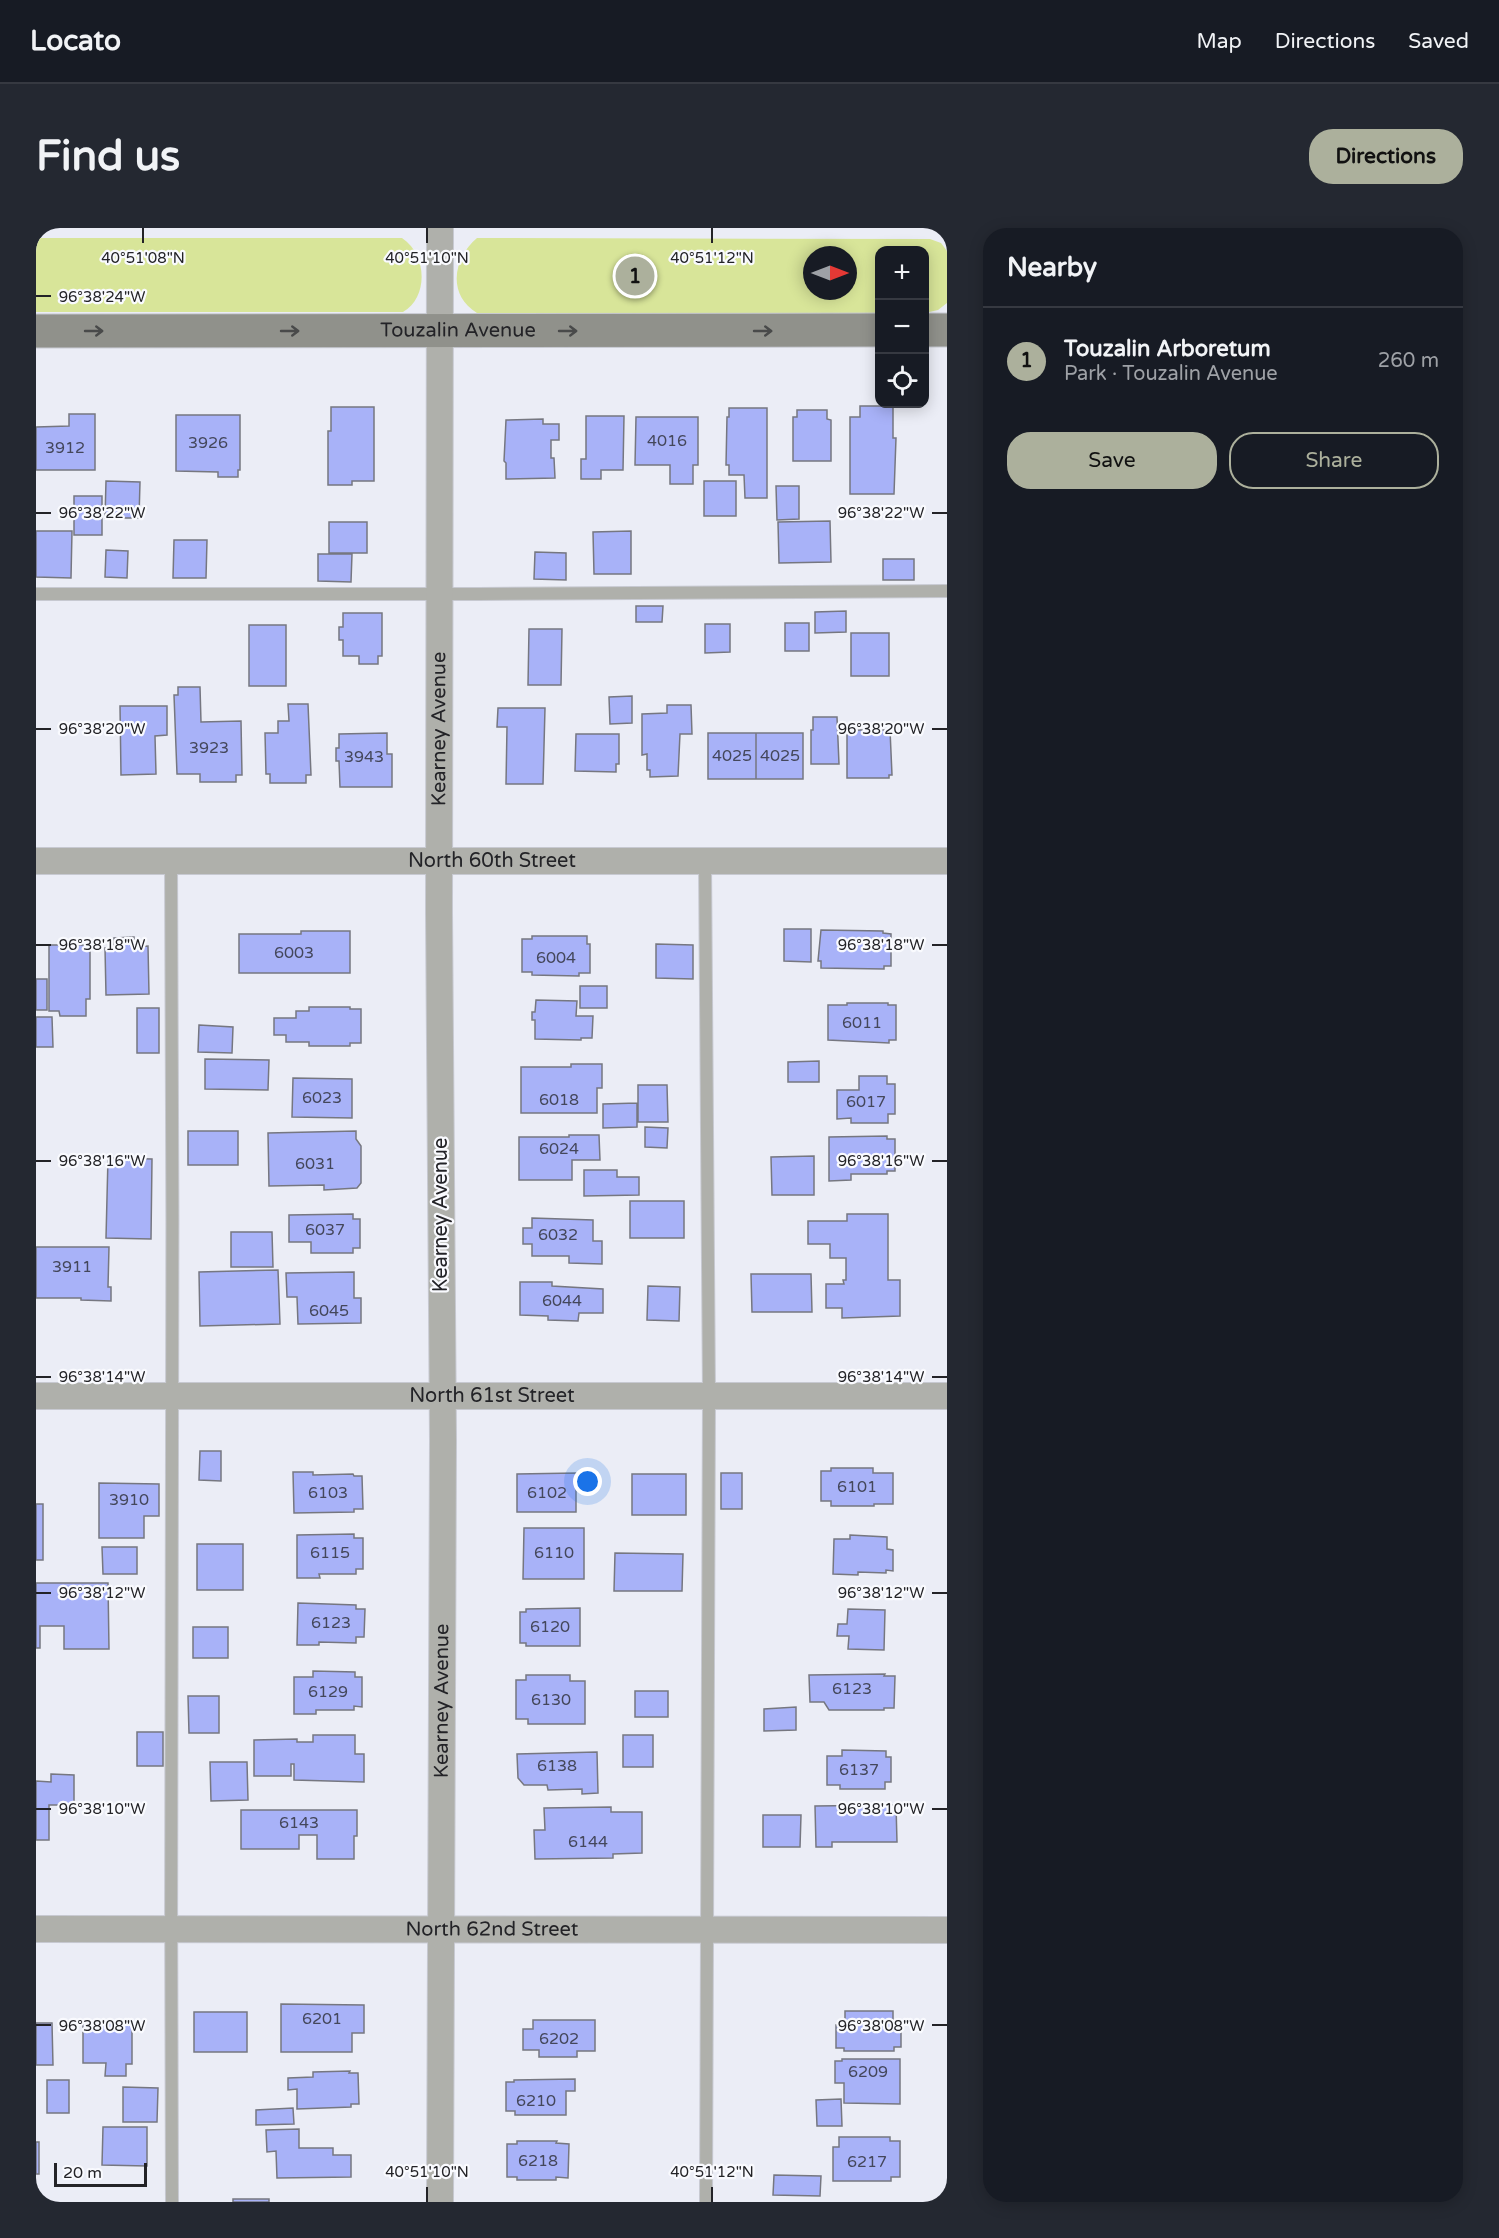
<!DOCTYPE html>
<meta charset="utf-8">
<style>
:root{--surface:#171b24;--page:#242831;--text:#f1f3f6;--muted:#9ea1a6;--line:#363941;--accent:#acb09c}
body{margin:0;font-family:"Varela Round",sans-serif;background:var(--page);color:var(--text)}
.controls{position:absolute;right:18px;top:18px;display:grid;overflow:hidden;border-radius:12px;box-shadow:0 3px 15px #0003}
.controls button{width:54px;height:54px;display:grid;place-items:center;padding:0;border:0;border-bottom:2px solid var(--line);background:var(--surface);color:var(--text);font:30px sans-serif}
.compass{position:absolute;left:767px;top:18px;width:54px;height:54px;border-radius:50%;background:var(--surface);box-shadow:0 3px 15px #0003;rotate:90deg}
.scale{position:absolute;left:18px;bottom:15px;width:93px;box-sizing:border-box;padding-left:6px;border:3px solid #232327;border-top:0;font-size:16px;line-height:21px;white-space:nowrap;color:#232327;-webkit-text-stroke:4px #f9fafe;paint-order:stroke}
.you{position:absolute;left:552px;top:1254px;width:21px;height:21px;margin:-15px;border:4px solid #fff;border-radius:50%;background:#1a73e8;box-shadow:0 0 0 9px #1a73e833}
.badge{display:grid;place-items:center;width:39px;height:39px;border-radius:50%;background:var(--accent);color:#111;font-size:20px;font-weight:700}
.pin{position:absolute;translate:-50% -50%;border:3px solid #fff;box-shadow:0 2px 6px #0006}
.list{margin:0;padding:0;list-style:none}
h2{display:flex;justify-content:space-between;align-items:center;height:78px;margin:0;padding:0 24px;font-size:26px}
h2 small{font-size:20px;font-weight:400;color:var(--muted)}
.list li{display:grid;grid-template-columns:39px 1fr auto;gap:18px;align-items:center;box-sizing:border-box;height:108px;padding:0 24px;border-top:2px solid var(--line)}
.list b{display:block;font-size:22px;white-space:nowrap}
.list p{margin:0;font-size:20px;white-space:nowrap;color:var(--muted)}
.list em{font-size:20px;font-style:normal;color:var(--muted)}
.actions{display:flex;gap:12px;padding:18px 24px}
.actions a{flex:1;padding:14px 0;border:2px solid var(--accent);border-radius:24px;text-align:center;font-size:21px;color:var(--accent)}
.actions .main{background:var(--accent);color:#111}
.icon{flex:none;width:33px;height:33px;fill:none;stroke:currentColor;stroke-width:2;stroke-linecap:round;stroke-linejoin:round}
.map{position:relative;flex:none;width:911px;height:1974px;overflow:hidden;border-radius:24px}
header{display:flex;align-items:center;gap:36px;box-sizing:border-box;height:84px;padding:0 30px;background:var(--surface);border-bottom:2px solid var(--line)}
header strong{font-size:28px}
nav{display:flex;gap:33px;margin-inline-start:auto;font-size:21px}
.intro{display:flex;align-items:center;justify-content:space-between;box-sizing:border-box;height:144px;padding:0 36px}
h1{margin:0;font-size:42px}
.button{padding:15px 27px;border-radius:24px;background:var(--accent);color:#111;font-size:21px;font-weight:700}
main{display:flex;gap:36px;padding:0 36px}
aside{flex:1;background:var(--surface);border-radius:24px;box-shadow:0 3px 15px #0003}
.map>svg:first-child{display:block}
.green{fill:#d8e599;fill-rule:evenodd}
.building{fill:#a8b2f8;stroke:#767780;stroke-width:1.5}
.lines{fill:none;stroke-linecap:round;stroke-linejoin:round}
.lane-casing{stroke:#c7c9d1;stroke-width:14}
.street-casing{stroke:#c7c9d1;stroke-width:28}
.secondary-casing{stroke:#c7c9d1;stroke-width:35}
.lane{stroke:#afb0ab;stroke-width:12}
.street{stroke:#afb0ab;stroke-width:26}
.secondary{stroke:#90918b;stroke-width:33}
.oneway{stroke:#494a4a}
.ticks{fill:none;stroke:#232327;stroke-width:2}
.labels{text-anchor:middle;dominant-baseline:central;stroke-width:4.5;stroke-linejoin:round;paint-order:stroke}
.number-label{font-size:16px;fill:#44475b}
.street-label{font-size:20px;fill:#232327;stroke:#f9fafe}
.ticks-label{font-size:15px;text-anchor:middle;fill:#232327;stroke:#f9fafe;stroke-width:4.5;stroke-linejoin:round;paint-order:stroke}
</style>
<header>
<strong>Locato</strong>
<nav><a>Map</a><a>Directions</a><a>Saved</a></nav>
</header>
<div class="intro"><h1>Find us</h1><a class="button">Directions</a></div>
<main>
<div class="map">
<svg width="911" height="1974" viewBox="0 0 911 1974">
<rect width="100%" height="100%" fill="#ebedf6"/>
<path class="green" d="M0,10H366C391,26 393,69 367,84H0Z
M441,10L894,11L905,15L911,23V75L902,82L889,85L888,22H844L843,85H441C411,67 417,30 441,10ZM776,27H812V63H776Z"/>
<path class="building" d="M824,178H857V210H860L858,266H814V189H824Z
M295,179H338V253H316V257H292V203H295Z
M693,180H731V270H709L708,247H693V237H690L691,189H693Z
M761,182H791V191L795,192V233H757V189H761Z
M33,186H59V242H0V199L33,198Z
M140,187H204V242H202V249H182V244L140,243Z
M550,188H588L587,242H565V251H545V231H550Z
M600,189H662V237H657V256H634V237H599Z
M507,191V196H523V212H515V230H518L519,250L470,251V235L468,233L470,192Z
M70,253L104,254L103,290H69Z
M668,253H700V288H668Z
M740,258H763V291L741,292Z
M38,268H66V307H38Z
M794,293L795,334L743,335L742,294Z
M293,294H331V325H293Z
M0,303H36L35,350L0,349Z
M595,303V346H558L557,304Z
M138,312H171L170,350H137Z
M70,322L92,323L91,350L69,349Z
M499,324L530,325V352L498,351Z
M282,326H316L315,354L282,353Z
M847,331H878V352H847Z
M600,378H627L626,394H600Z
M810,383V404L779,405V384Z
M307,385H346V428H342V436H323V428H307V412H303V399H307Z
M749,395H773V423H749Z
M669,396H694V424L669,425Z
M213,397H250V458H213Z
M493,401H526L525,457H492Z
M815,405H853V448H815Z
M142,459H164L165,494L205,493L206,547H200V554H164V546H141L138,467H142Z
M596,468V495L574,496L573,469Z
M252,476H272L275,547H270V555H234V546H230L229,505H242V493H253Z
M631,477H655L656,506H644L642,548L614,549V542H611V526L606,527V486L631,485Z
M84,478H131V507L119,508L120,546L85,547Z
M462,480H509L507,556H470L471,499H461Z
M777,489H801L803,536H775V502H777Z
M811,502H854L856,547H853V550H811Z
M351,505V526H356V559H304L303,533H300V520H303V506Z
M672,505H720V551H672Z
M720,505H767V551H720Z
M540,506H583V536H580V544L539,543Z
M748,701H775V734L748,733Z
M785,702L847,703V705L855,706V738H848V741L785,740V733H782Z
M265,703H314V745H203V706H265Z
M496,708H551V716H554V745H543V748L496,747V744H486V711H496Z
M98,709V719L112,718L113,766L70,767L69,720H78V710Z
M620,716L657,717V751L620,750Z
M13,717H54V771H50V788H24L23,783H13Z
M0,751H11V782H0Z
M544,758H571V780H544Z
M500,772L541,773L540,788H557L556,810H545V812L499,811V792H496V784H499Z
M811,775H852V777H860V812H853V815L792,812V777H811Z
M273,779H314V781H325V815H314V818H273V814H250V807H238V790H260V783H273Z
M101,780H123V825H101Z
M0,789H16L17,819H0Z
M163,797L197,799L196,825L162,824Z
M169,831L233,832L232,862L169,861Z
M783,833V854H752V834Z
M535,836H566V860H561V885H485V839H535Z
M823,848H851V856H859V886H852V895H815V890L801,891V862H823Z
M257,850L316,851V890L256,889Z
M602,857H631L632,894H602Z
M601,875V899L567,900V876Z
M609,899L632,900L631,920L609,919Z
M152,903H202V937H152Z
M320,903V911L325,918V955L321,960L288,962V957L233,958L232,905Z
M533,907H563L564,932H536V952H483V909H533Z
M851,908V911H859V943H851V946H815V952L793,953V909Z
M778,928V967H736L735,929Z
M72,930L116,931L115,1011L70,1010Z
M548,942H581V949H603V967L548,968Z
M594,973H648V1010H594Z
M317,986V991H324V1020H317V1025H275V1014H253V987Z
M811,986H852V1052H864V1088L806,1090V1080H790V1056H808L807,1052H810V1030H794V1016H772V993H811Z
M496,990L557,992V1013H566V1036L533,1035V1028H496V1016H487V1000H496Z
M195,1004H236L237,1039H195Z
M0,1019H73L72,1059H75V1073L45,1072V1070H0Z
M242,1042L244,1096L164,1098L163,1044Z
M318,1044V1070H325V1095L262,1096L261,1069H251L250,1045Z
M715,1046H775L776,1084H716Z
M484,1054H516V1058L567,1061V1085H543L542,1093L512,1092V1088L484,1087Z
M612,1058L644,1059L643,1093L611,1092Z
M164,1223H185V1253L163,1252Z
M795,1240H837V1245H857V1276H838V1278H795V1273H785V1243H795Z
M257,1244H277V1247L317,1246L318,1248H326L327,1281H318V1284L258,1285Z
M540,1245V1284H481V1246Z
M685,1245H706V1281H685Z
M596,1246H650V1287H596Z
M63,1255L123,1256V1288H108V1310H63Z
M0,1276H7V1332H0Z
M488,1300H548V1351H487Z
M318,1306V1310H327V1341H320V1346H283L284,1350H261V1307Z
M814,1307L851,1309V1321L857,1322V1343L850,1342V1345L822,1344V1347L797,1346L798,1311H814Z
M161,1316H207V1362H161Z
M66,1319H101V1346H67Z
M579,1325L647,1326L646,1363H578Z
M0,1355H72L73,1421H28V1398H4V1420H0Z
M262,1375L320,1377V1381H329L328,1409H320V1415L283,1414V1417H261Z
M544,1380V1418H490V1415H484V1384H490V1381Z
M812,1381L849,1382L848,1422L812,1421L813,1408H801L802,1396H811Z
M157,1399H192V1430H157Z
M277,1443L319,1444V1449H326V1479L318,1478V1482H280V1486H258V1449H277Z
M849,1446L848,1448H859L858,1480H848V1482H793L788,1474H774L773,1447Z
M490,1447H534V1453H549V1496H492V1491H480V1452H490Z
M599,1463H632V1489H599Z
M152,1468H183V1505H153Z
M760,1479V1502L728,1503V1481Z
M101,1504H127V1538H101Z
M277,1507H319V1526H328V1554L258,1552V1536H255V1548H218V1512L261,1511V1514H277Z
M587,1507H617V1539H587Z
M806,1522L850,1523V1529H855V1554H849V1561H804V1557H791V1528H806Z
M561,1524L562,1565L546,1566V1561L512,1562L511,1557H488L482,1550L481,1526Z
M174,1534H211L212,1572L175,1573Z
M15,1546L38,1547V1577H13V1612H0V1553L15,1554Z
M860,1577L861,1614H796V1619H780L779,1578Z
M575,1579V1584H606V1625L577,1626V1630L499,1631L498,1602H509L508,1580Z
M205,1582H321V1608H318V1631H281V1607H263V1621H205Z
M727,1587H765L764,1619H727Z
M245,1776L328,1777V1805H316V1824H245Z
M809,1783H857V1803H865V1819H858V1823H808V1820H800V1797H809Z
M158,1784H211V1824H158Z
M497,1792H559V1823H541V1829H503V1822H487V1801H497Z
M0,1795H16L17,1837H0Z
M47,1795H96V1836H90V1848H69L70,1835H47Z
M806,1831H864V1876L808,1875V1855H799V1833H806Z
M314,1843L313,1845H322L323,1876H315V1879L261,1881V1861L252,1862V1850L277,1849V1844Z
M539,1851V1863H530V1887H479V1883H470V1854H478V1852Z
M11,1852H33V1885H11Z
M87,1859L122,1860L121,1894H87Z
M805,1871L806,1898H781L780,1872Z
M257,1880L258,1896L220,1897V1882Z
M67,1899H111V1938L66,1937Z
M263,1901V1920H297V1927H315V1949L241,1950L240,1923L231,1924L230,1902Z
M803,1909H854V1913H864V1949H855V1953H797V1919H803Z
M481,1913H521L520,1915L533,1916L532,1950L520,1949V1952H481V1949H471V1916H481Z
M0,1914H3V1946H0Z
M738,1947L785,1948L784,1968L737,1967Z
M197,1971H233V1974H197Z"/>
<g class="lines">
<defs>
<path id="lane" d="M0,366H442L911,363
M135,633C139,1080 133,1527 136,1974
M669,634L673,1168L670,1974"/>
<g id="street">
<path id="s1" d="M0,633H911"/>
<path id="s2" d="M0,1168H911"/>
<path id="s3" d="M0,1701L911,1702"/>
<path id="s4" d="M404,1974L407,1212L403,684L404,0"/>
</g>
<g id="secondary">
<path d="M888,102H911"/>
<path id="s5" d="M0,103L844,102"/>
</g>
</defs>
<use href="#lane" class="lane-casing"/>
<use href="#street" class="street-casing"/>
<use href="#secondary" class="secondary-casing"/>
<use href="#lane" class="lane"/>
<use href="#street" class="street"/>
<use href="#secondary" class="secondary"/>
</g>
<defs><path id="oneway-shaft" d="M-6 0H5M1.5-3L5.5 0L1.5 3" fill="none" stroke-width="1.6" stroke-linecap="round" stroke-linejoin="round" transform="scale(1.5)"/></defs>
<g class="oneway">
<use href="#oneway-shaft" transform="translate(58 103)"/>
<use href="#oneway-shaft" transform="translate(254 103)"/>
<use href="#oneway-shaft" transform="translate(532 103)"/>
<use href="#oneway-shaft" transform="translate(727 103)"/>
</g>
<path class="ticks" d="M107,0V15M391,0V15M676,0V15M0,68H15M0,285H15M896,285H911M0,501H15M896,501H911M0,717H15M896,717H911M0,933H15M896,933H911M0,1149H15M896,1149H911M0,1365H15M896,1365H911M0,1581H15M896,1581H911M0,1797H15M896,1797H911M391,1959V1974M676,1959V1974"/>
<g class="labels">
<g class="number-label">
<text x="631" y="213">4016</text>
<text x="172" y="215">3926</text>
<text x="29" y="220">3912</text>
<text x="173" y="520">3923</text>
<text x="696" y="528">4025</text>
<text x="744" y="528">4025</text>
<text x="328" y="529">3943</text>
<text x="258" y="725">6003</text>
<text x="520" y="730">6004</text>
<text x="826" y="795">6011</text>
<text x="286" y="870">6023</text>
<text x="523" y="872">6018</text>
<text x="830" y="874">6017</text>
<text x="523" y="921">6024</text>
<text x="279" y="936">6031</text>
<text x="289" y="1002">6037</text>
<text x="522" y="1007">6032</text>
<text x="36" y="1039">3911</text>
<text x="526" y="1073">6044</text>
<text x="293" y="1083">6045</text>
<text x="821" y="1259">6101</text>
<text x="292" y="1265">6103</text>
<text x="511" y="1265">6102</text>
<text x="93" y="1272">3910</text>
<text x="294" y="1325">6115</text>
<text x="518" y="1325">6110</text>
<text x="295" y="1395">6123</text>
<text x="514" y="1399">6120</text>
<text x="816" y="1461">6123</text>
<text x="292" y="1464">6129</text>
<text x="515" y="1472">6130</text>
<text x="521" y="1538">6138</text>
<text x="823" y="1542">6137</text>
<text x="263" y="1595">6143</text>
<text x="552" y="1614">6144</text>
<text x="286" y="1791">6201</text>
<text x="523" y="1811">6202</text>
<text x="832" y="1844">6209</text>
<text x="500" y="1873">6210</text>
<text x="502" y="1933">6218</text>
<text x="831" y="1934">6217</text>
</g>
<g class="street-label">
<text stroke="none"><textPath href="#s5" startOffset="422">Touzalin Avenue</textPath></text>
<text stroke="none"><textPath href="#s4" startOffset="1473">Kearney Avenue</textPath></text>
<text stroke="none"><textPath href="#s1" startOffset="456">North 60th Street</textPath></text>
<text transform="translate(405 987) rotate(-90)">Kearney Avenue</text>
<text stroke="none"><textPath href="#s2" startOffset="456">North 61st Street</textPath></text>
<text stroke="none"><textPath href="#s4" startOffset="501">Kearney Avenue</textPath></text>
<text stroke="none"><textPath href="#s3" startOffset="456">North 62nd Street</textPath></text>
</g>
</g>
<g class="ticks-label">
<text x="107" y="35">40°51'08"N</text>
<text x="391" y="35">40°51'10"N</text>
<text x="676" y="35">40°51'12"N</text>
<text x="66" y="74">96°38'24"W</text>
<text x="845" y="290">96°38'22"W</text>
<text x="66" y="290">96°38'22"W</text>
<text x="66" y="506">96°38'20"W</text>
<text x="845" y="506">96°38'20"W</text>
<text x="66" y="722">96°38'18"W</text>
<text x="845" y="722">96°38'18"W</text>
<text x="66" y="938">96°38'16"W</text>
<text x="845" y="938">96°38'16"W</text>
<text x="845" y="1154">96°38'14"W</text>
<text x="66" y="1154">96°38'14"W</text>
<text x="845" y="1370">96°38'12"W</text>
<text x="66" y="1370">96°38'12"W</text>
<text x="66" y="1586">96°38'10"W</text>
<text x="845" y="1586">96°38'10"W</text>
<text x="66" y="1803">96°38'08"W</text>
<text x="845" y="1803">96°38'08"W</text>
<text x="391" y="1949">40°51'10"N</text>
<text x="676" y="1949">40°51'12"N</text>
</g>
</svg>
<div class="controls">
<button>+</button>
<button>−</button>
<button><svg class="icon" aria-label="locate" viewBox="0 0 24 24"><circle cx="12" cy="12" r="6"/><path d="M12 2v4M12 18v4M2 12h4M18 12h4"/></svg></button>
</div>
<svg class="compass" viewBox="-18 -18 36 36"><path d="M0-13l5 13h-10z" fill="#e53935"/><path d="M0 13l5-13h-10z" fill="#9ea1a6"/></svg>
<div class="scale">20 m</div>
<div class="you"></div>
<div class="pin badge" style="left:599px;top:48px">1</div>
</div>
<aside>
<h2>Nearby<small></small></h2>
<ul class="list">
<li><span class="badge">1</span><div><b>Touzalin Arboretum</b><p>Park · Touzalin Avenue</p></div><em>260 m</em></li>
</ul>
<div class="actions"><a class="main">Save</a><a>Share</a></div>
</aside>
</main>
